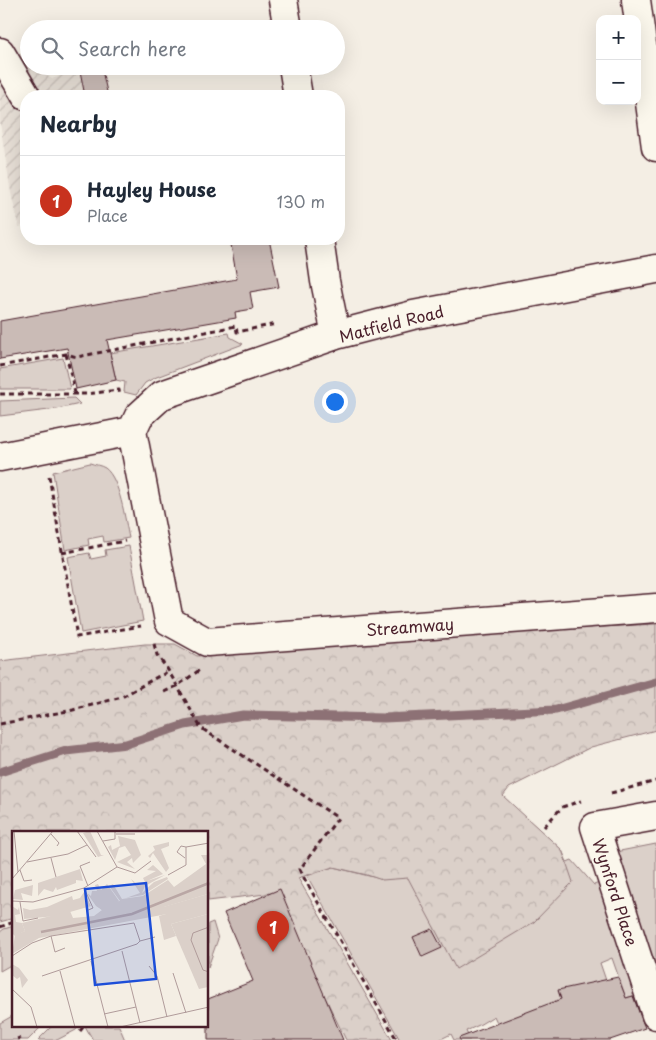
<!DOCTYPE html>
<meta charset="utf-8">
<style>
:root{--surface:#fff;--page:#f2f2f3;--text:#1f2937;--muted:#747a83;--line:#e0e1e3;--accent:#c8321e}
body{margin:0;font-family:"Playpen Sans",sans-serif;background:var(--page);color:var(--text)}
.controls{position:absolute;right:15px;top:15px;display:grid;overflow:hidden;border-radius:10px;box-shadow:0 5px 20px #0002}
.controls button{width:45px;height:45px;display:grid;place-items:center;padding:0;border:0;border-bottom:1px solid var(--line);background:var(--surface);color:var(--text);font:25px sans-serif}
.you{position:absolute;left:334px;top:401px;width:18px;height:18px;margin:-12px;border:4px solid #fff;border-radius:50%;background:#1a73e8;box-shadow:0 0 0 8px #1a73e833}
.badge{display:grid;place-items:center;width:32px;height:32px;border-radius:50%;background:var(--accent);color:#fff;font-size:16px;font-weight:700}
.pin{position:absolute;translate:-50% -41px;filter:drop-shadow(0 1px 2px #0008)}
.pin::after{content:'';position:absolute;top:26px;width:18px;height:15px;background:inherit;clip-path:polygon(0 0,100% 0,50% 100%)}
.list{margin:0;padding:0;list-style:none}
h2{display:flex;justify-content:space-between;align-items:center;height:65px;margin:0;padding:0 20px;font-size:21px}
h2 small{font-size:16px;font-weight:400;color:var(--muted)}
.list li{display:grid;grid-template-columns:32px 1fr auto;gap:15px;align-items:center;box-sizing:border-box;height:90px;padding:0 20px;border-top:1px solid var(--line)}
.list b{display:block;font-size:19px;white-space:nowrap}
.list p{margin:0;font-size:16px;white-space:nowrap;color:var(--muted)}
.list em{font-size:16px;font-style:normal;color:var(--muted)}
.icon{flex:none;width:28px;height:28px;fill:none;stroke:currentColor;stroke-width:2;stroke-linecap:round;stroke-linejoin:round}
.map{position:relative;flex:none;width:656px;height:1040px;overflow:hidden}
.search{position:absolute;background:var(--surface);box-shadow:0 5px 20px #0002;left:20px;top:20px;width:325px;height:55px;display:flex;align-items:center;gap:12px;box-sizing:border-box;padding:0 18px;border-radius:28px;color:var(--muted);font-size:19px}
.panel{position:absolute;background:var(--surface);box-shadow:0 5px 20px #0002;left:20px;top:90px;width:325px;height:155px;border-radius:20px}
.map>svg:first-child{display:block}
.industrial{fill:url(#industrial-furrows)}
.green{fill:#dbd0c9;stroke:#92787a}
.forest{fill:url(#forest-crowns);stroke:#92787a}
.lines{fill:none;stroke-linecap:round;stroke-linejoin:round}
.stream{stroke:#8d7174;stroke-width:9}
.building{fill:#cabbb6;stroke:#4a1f2b}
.minor-casing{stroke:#4a1f2b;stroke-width:31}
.path{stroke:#4a1f2b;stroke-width:3;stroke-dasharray:5 4;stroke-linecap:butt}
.minor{stroke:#fbf7ec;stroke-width:28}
.labels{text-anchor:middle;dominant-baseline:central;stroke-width:4;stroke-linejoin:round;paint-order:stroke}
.street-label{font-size:16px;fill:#4a1f2b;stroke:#fbf7ec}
.inset-river{fill:none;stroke:#baa7a5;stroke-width:2.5}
.inset-road{fill:none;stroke:#b09b9a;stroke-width:1}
.view{fill:#1d4ed8;fill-opacity:0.15;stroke:#1d4ed8;stroke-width:2.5}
.inset-edge{fill:none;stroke:#4a1f2b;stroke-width:2.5}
</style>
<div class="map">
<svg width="656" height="1040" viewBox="0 0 656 1040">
<defs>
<pattern id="industrial-furrows" width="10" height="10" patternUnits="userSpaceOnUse" patternTransform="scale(1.25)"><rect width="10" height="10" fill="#e7dfd6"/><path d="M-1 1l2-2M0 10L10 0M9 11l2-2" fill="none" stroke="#c8bfb8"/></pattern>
<pattern id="forest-crowns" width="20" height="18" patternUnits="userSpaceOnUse" patternTransform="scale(1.25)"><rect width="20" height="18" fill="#dbd0c9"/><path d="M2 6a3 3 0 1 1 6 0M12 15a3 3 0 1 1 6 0" fill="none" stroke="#bdb2ad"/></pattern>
</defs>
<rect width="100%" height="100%" fill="#f4eee4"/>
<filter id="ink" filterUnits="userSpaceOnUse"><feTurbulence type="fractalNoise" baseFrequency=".02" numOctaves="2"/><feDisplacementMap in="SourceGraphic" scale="10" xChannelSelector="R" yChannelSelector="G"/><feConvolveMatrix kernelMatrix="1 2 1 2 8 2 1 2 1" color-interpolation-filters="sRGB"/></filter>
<g filter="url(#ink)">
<path class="industrial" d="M14,55L29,64V66H32L52,79L79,68L85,66H101L108,96H26V225L19,227L11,193L0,123V64Z"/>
<path class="green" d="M229,333L230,337L243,344L154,378L145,383L136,395L124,392L125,382L116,380L110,353Z
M63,358L70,389H0V369Z
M74,398L80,404L57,409L0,416V401Z
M90,463C95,465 100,465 105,468C120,479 125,520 129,538L104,542L103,536L88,539L89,545L65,550L53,472Z
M129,546L143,621L81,633L68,557L89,553L91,559L106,556L105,550Z
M503,797L562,850L567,862L572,860L594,885L601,882L638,997L634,998L633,996L626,998L612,958L600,963L610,992L558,991L568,1017L505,1040L494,1016L479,1025L466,1031L470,1040H454L451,1034L439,1040H400L307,876L333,867L381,879Z
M656,844V976L615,852Z
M213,922L218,939L208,967V924Z
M14,926V963L0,971V932L4,929Z
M14,1015V1026H42L28,1040H0V1023Z
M52,1026H79L76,1030L57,1040H38Z
M85,1026H119L125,1040H93Z"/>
<path class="forest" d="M656,624V730L591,747L509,788L503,796L562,850L573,882L534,922L456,969L408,878L382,880L367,875L333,867L298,878L392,1040H346L274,893L208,901V832H14V918L0,922V661L145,644H175L197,656L532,631Z"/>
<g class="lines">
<path class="stream" d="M0,772L66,751L126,744L185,725L243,715L384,718L556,710L656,682"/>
</g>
<path class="building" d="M79,66H101L108,96H85Z
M230,239H269L279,287L250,292L253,309L235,312L236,318L107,340L116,380L76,389L67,348L0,359V321L237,279Z
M280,889L343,1040H208V999L253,981L224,913Z
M432,929L442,948L422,957L413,937Z
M618,977L626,998L633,996L645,1028L610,1040H460L459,1038L561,999L558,990Z"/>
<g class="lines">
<defs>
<path id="minor" d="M283,0L288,29
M636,0L656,147
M0,52L26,96
M293,66L298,96
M319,239L325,281L336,335
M656,269L413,315L336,335L162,395L139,416L132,431L169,621L207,642L656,608
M0,457L132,431
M656,816L595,827L656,1015"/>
</defs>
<use href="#minor" class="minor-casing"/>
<path class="path" d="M66,354L75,393
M0,366L66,354L77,357L236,326L237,332L276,324
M0,394H86L119,390L120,396
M49,476L77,637L141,626
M62,553L125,541
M154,644L157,655L168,670L201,728L338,818L300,869L304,878L397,1040
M164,692L177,686L201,669
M0,724L73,710L122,697L157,677L164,674L168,670
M611,793L656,781
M544,827L562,807L581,801
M0,927L14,922
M80,1031L84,1026
M18,1037L19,1040"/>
<use href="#minor" class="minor"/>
</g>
</g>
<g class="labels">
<g class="street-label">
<text transform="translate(391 323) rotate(-14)">Matfield Road</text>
<text transform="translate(410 626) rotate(-4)">Streamway</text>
<text transform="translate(616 892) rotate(72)">Wynford Place</text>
</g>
</g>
<g transform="translate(12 831)">
<rect width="196" height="196" fill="#f4eee4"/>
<path d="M78,0L89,24H92L86,26L71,2ZM106,5L123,9L129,24L121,32L120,27L115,31L123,38L105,31L119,24L113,15L107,17L103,29L96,16L99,14L100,19L108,15ZM157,11V15L149,18L157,37L154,41L141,22L138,27L136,25L143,19L141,15ZM141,34L151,43L135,50L153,44L133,55L130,62L142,51L155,46L156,48L131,64L114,67L128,62L119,48L126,54L133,51L131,47L144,40L135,39ZM68,38L71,50L64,49V52L45,59L44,56L41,61L32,58L26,65V52ZM86,53L89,59L95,53L107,70L90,79L84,75L75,62L79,65L80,60H85L83,54ZM21,54L20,65L9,62L11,69L1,68L3,59ZM72,61L79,75L44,85L12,88L11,77L18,79L35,76L60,65L61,69L68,67ZM196,63V83L159,93L164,105L152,109L147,85L154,83L151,76ZM0,75L6,79L7,76L8,83L3,84L4,91L10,92L13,100L3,105L0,102ZM0,133L7,137L16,149L10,157L8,146L5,148L0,144Z" fill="#dbd0c9"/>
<path d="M189,24H196V63L152,76L155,83L27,107L0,123L3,104L13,100L10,92L51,82L55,73L61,87L82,85L90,79L83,72L93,63L98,71L108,70L97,55L101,53L110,68L131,65L156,49L162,56L194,33Z" fill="#dbd0c9"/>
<path d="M196,83V156L187,158L159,93Z" fill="#dbd0c9"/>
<path class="inset-river" d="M29,101L120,83L197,52"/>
<path class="inset-road" d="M2,0L6,41M65,0L84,26M85,0L105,36M39,3L47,12L45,15M104,3H123M91,10L103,8V0M39,27L44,46M173,27L165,21L169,15L174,16M15,31L56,23L75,14M105,36L123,42L139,30M8,39L12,50L20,49M156,44L174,34V16L197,12M0,48L41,0M76,55L68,35L78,31M72,57L81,77L74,80M0,70L21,71L72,57L105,36M8,71L11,90L26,87M197,96L181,102L179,109L191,139L197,141M39,105L43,121L53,117M128,110L143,106M110,120L128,192M0,125L20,112L39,105L122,92L128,110L125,113L30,145M79,130L96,196M137,135L145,145L155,186M48,140L63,196M161,142L174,182M0,158L19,176L25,196M92,183L124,176M108,196L197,176"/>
<path class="view" d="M134,52L144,148L83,154L73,58Z"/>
<rect width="196" height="196" class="inset-edge"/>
</g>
</svg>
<div class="controls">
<button>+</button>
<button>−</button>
</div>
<div class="you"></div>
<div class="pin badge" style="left:273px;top:952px">1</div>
<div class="search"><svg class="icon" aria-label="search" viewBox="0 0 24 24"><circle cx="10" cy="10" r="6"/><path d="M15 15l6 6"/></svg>Search here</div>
<section class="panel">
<h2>Nearby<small></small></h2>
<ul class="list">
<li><span class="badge">1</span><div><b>Hayley House</b><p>Place</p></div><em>130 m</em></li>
</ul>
</section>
</div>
